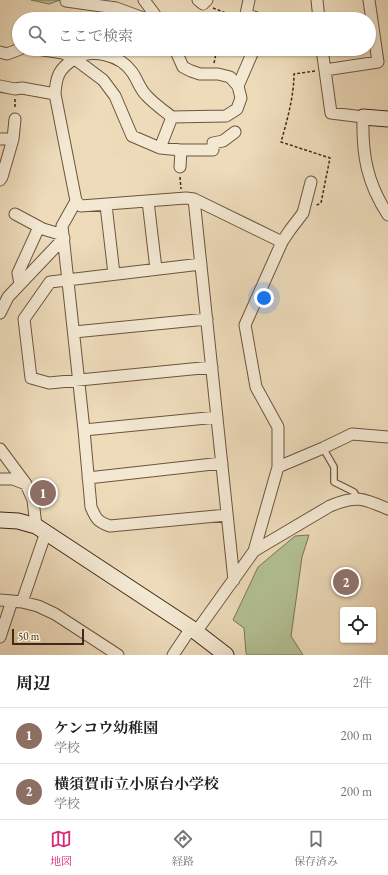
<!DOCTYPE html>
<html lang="ja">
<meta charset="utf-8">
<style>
:root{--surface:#fff;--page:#f6f6f6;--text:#202124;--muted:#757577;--line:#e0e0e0;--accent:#db2777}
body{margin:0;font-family:"EB Garamond","Noto Serif JP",serif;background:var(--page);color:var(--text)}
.controls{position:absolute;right:12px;bottom:12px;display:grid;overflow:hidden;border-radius:4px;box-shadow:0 1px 3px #0004}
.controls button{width:36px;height:36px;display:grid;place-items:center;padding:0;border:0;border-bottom:1px solid var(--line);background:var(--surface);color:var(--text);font:20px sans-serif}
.scale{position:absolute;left:12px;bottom:10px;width:72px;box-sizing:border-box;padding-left:4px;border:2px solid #442717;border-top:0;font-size:11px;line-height:14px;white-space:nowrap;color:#442717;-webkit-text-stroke:3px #f3e8d2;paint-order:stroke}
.you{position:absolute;left:264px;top:298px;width:14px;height:14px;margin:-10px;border:3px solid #fff;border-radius:50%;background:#1a73e8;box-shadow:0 0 0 6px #1a73e833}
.badge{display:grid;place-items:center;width:26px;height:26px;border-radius:50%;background:var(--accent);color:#fff;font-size:13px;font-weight:700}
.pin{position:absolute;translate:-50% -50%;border:2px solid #fff;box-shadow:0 1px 4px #0006}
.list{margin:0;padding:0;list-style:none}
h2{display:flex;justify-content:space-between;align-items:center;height:52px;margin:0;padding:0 16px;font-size:17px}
h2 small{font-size:13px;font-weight:400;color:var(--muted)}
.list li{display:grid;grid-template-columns:26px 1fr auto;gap:12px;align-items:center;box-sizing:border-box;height:56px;padding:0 16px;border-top:1px solid var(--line)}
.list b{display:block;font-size:15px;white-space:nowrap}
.list p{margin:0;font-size:13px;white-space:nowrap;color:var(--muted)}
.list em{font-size:13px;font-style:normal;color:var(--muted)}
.icon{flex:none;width:22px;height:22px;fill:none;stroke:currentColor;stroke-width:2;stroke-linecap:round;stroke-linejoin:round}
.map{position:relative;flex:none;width:388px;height:655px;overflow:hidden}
.search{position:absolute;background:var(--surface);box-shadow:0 1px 3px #0004;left:12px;right:12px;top:12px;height:44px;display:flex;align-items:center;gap:10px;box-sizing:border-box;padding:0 14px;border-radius:22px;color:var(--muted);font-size:15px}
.sheet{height:164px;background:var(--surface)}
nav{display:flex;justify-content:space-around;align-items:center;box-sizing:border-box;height:56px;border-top:1px solid var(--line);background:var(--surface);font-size:11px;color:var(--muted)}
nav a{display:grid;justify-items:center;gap:2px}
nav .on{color:var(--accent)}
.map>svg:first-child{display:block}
.green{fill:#b3c194;stroke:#7c7456}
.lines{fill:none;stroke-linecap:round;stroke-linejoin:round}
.lane-casing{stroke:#6e5440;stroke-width:8}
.street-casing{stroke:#6e5440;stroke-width:13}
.secondary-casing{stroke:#442717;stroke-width:17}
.path{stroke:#442717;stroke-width:1.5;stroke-dasharray:3 2;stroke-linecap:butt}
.lane{stroke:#f3e8d2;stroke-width:5.5}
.street{stroke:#f3e8d2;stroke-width:11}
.secondary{stroke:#f3e8d2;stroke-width:15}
</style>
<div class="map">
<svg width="388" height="655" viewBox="0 0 388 655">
<rect width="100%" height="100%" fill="#eddbba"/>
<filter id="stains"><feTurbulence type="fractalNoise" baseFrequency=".005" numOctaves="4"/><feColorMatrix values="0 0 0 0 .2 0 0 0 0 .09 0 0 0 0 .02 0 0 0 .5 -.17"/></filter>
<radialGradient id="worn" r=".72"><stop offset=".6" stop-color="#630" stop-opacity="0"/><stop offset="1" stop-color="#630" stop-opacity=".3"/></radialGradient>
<path class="green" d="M31,0H60L49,4Z
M309,535L302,557L291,636L303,655H247L246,653L244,628L233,620L258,567L295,536Z"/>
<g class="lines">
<defs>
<path id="lane" d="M323,448L334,467V482L354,492L358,499"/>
<path id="street" d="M66,0V1L116,8L146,19
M144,0L158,19
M198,0L203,4L207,0
M249,0L246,14L259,19
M317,0L319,19
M37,49L63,53L75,59L103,80L115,96L132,136L160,148L181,150H213V143L223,141L235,132
M175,49L183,67L191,71L200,74H218L230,77L238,86L241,98L237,109L226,116L172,117C163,110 153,103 146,95C140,89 137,79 132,72C120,55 92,48 74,59C59,69 56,76 55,94L76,201L81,206L186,198L194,199L282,242
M322,49L331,113L363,117C362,155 367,183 388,215
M0,52L7,54L20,49
M325,70L378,62L369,0
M0,86L15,89L22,88L55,94
M238,86L254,49
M0,139H13
M160,148L172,117
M180,167L181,150
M0,180L2,177L13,139L15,119
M194,199L234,580
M76,201L62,226L84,430L91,507C96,519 98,522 110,526L227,515
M148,201L156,269
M106,205L114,274
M15,214L43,229L63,235
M201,264L50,282L24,319L31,378L49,383L212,367
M20,284L18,273L39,227
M0,313L8,297L64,238
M74,332L207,319
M84,430L217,417
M0,449L26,484L33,500L36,526
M278,467L323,448L352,434L388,437
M88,478L222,463
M0,479H13L26,484
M254,551L330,506C356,495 363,498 388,509
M0,600L22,602L38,606L55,614L118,655
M22,602L46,532
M196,632L254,551L278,467V427L256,387L245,325L282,242L290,230L303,213L311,182
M0,637L12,601
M173,655L191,628"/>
<path id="secondary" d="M363,117L388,119
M0,520L18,521L36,526L191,628L226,655"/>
</defs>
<use href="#lane" class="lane-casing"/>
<use href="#street" class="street-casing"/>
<use href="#secondary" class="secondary-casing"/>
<path class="path" d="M213,8L226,13L225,19
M214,63L217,49
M315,71L294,74C294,96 287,121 281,142L330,158L321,203L315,206
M15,99V109
M180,177L181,189"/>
<use href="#lane" class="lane"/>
<use href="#street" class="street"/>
<use href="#secondary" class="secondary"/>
</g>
<rect width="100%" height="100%" filter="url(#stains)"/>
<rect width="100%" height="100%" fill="url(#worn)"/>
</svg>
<div class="controls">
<button><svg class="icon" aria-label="locate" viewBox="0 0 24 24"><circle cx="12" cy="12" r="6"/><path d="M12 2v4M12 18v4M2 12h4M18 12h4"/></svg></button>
</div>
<div class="scale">50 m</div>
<div class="you"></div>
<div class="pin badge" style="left:43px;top:493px;background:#8d6e63">1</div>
<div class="pin badge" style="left:346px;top:582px;background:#8d6e63">2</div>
<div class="search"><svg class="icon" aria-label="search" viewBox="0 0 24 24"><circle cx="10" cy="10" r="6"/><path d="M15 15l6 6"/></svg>ここで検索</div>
</div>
<section class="sheet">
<h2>周辺<small>2件</small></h2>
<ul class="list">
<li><span class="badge" style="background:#8d6e63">1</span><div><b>ケンコウ幼稚園</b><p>学校</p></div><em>200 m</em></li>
<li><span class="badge" style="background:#8d6e63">2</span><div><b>横須賀市立小原台小学校</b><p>学校</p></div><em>200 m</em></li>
</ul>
</section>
<nav>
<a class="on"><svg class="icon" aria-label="map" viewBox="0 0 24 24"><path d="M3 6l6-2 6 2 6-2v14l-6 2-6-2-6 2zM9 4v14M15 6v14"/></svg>地図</a>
<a><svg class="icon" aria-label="directions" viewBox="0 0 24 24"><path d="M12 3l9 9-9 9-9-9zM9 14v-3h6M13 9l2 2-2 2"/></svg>経路</a>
<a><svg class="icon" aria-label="saved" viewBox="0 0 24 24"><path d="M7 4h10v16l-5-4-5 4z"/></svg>保存済み</a>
</nav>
